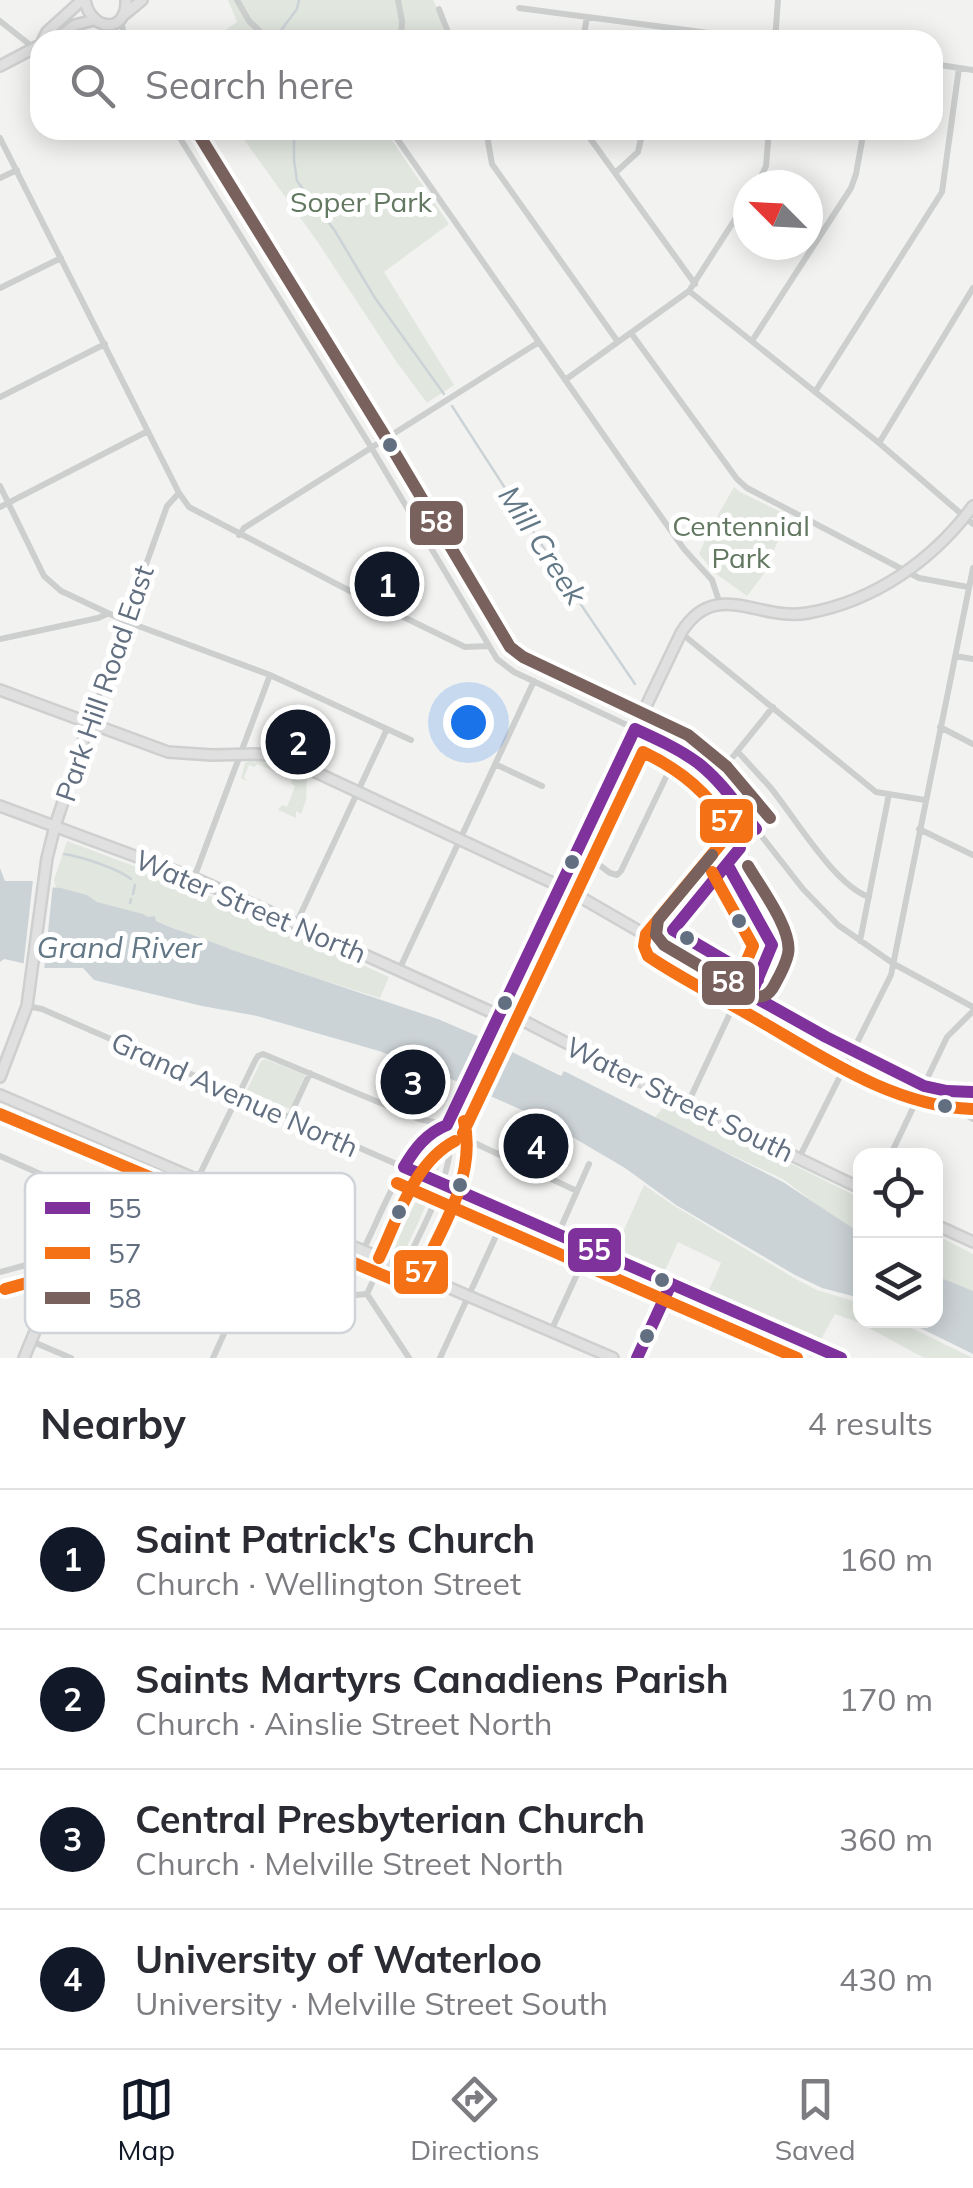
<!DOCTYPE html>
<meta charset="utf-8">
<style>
:root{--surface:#fff;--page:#f7f7f7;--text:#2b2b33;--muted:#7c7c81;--line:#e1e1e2;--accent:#111827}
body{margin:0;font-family:Mulish,sans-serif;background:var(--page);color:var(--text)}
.controls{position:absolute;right:30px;bottom:30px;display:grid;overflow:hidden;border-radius:20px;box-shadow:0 5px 25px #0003}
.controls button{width:90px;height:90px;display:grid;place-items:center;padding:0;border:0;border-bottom:2px solid var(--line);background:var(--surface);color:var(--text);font:50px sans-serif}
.compass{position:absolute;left:733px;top:170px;width:90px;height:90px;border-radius:50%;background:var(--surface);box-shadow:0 5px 25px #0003;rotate:294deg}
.you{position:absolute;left:468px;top:722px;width:35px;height:35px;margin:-25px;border:8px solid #fff;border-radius:50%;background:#1a73e8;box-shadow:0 0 0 15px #1a73e833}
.badge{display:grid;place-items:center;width:65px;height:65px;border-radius:50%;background:var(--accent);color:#fff;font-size:32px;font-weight:700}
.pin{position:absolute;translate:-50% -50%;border:5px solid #fff;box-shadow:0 2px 10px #0006}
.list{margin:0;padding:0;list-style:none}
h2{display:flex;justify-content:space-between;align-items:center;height:130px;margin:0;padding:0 40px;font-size:42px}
h2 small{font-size:32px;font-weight:400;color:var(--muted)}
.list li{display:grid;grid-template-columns:65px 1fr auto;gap:30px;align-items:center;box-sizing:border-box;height:140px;padding:0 40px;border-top:2px solid var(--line)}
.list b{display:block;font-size:38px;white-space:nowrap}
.list p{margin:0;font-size:32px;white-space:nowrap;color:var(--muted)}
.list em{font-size:32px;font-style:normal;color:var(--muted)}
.icon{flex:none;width:55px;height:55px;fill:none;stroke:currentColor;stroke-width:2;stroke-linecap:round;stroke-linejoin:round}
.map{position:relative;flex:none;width:973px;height:1358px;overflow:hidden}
.search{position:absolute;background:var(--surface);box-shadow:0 5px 25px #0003;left:30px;right:30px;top:30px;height:110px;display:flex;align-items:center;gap:25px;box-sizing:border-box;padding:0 35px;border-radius:30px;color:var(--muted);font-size:38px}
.sheet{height:690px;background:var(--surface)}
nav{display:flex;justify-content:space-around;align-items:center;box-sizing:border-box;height:140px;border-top:2px solid var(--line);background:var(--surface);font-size:28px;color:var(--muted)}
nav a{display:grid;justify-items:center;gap:5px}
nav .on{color:var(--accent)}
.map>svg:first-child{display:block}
.green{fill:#e1e6df}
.water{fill:#ccd3d7}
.pier{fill:#f2f3f1}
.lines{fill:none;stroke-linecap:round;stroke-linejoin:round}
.stream{stroke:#ccd3d7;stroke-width:2.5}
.major-casing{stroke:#cecfcf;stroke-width:14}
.minor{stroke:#cdcece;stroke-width:6}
.major{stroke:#e0e0e1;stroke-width:9}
.bus-1-casing{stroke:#fff;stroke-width:20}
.bus-2-casing{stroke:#fff;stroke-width:20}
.bus-3-casing{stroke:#fff;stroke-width:20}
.bus-1{stroke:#7f329c;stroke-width:12}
.bus-2{stroke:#f47116;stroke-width:12}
.bus-3{stroke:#79625d;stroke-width:12}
.bus-dot{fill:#626f81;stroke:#fff;stroke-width:4}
.labels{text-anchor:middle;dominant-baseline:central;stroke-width:10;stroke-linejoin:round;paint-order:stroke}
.park-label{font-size:28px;fill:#637861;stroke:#fff}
.street-label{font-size:28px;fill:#626f81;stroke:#fff}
.water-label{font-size:30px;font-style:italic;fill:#637886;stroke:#fff}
.key{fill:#fff;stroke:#d0d4d9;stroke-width:2.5}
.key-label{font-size:28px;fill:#626f81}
.line-badge{stroke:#fff;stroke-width:4}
.badge-label{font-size:28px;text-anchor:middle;font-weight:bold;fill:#fff}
</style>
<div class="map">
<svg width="973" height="1358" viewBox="0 0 973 1358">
<rect width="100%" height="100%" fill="#f2f3f1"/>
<path class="green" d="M228,0H433L440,14L445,40H211L237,22Z
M237,130H385L449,224L384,272L454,385L427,403L396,361L317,241Z
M734,487L740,492L789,516L763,575L747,596L715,573L699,554L710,529Z
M252,759L271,760L307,777L306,800L301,814L296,811V818L278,810L282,805L287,807L295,786L291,783L292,779L258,764L254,767L249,765L244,777L247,781L241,778L245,763Z
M67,841L190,887L389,977L380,998L258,960L156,921L154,917H148L97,902L86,895L56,888L54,880Z
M265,1059L305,1075L290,1109L247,1090L261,1061Z
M667,1102L860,1198V1234L844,1225L783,1179L654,1119Z
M438,1137L445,1140C438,1184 423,1212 405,1251L393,1255L380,1249L376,1239L404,1179Z
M644,1185L673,1205L794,1278L817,1290L860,1303V1320L897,1321L973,1358H924L860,1323L835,1314L819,1343L709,1290L721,1263L678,1242L664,1273L615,1250Z
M936,1235L973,1254V1292L961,1289L936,1276Z"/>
<path class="water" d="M0,868L5,881H33V886L61,888L87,895L97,902L143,914L148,917L155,916L156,921C181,932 207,939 232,950L438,1019L496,1044L561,1076L564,1071L783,1182L860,1233V1298L822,1288L795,1275L676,1205L625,1168L540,1118L456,1081L379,1051L257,1016L202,1006L94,980L83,968H44L4,959L0,962Z
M936,1276L973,1291V1354L906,1321L936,1320Z"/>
<path class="pier" d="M33,880L53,883L44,971L23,969Z"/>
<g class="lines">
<path class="stream" d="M276,37L297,9L299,0
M294,130V160L297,181L335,231L375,298L444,394
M452,406L571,590L635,684
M64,854C80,856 119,869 131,879
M133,894L135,885
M130,903L131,899"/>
<defs>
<path id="major" d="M85,0C90,31 127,35 126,0
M125,14L142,0
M43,40L47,32L82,0
M55,40L75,25L94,20
M0,66L40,45
M0,690L168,752L212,755L256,754L278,756L296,763L568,890L779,1012L924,1086L947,1091L973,1092
M0,806L194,878L489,1011L514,1016L687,1105L860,1188
M499,1013L681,633C715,577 759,622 808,613C875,601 933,560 973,506
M0,1077L27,1006L47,858L55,826L89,723
M0,1095L613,1358
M936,1225L973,1242
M24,1358L62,1266L80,1233L96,1224L184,1198L195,1187L198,1178
M637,1358L671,1284L841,1358"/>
</defs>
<use href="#major" class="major-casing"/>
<path class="minor" d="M237,0L249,21L269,40
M398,0L402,21L401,40
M519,8L762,40
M439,9L451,40
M121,20L125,40
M0,21L34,48
M102,25L115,40
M402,35L423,40
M583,40L587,17
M775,40L778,0
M933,64L973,70
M175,130L368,442L497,659L514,672L663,742L697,763L731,797L803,889L838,925L894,964L973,1007
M391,130L635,480L684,549L712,580L720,604
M486,130L492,164L618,342
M584,130L695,284
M0,138L179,493L189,507L350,591L465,647L488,646
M615,173L638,152L643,130
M0,178L17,170
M757,185L766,166L769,130
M0,288L61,258
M689,291L879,443L973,524
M631,333L737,479L747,488L919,578L968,587
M752,341L851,188L856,174L864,130
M565,380L689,291L748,199
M815,392L942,192L959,68
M0,397L105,344
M879,443L973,288
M0,486L44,576L61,591L125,621L270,675L411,740
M0,507L148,431
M239,535L244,528L539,342
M681,633L876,792L925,800
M0,639L98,618L107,614
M955,656L973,659
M89,723L167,506L179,493
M940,727L973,744
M738,752C748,763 759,775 770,787C794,816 834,885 869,897
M495,764L542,786
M715,779L773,707
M919,829L973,855
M578,849L610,873L617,875L621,871L679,750
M194,878L270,675
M296,924L387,729
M860,941L889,794
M399,970L534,681
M27,1006L42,1009L671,1284
M963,1092C961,1106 960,1112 973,1119
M687,1105L741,990
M289,1118L310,1073
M447,1125L499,1013
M451,1132L577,1191
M0,1156L128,1213
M890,1156L947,1037L973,1011
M799,1158L891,975L973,568
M198,1178L255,1061L258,1056L263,1054L419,1119L447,1125
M558,1234L589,1164
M363,1250C381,1216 408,1137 446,1125
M404,1267C419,1234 463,1159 447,1125
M0,1272L41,1261L62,1266
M367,1294L409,1358
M367,1294L383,1259
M551,1331L589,1248
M31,1341L71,1358
M213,1358L233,1314L241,1305L367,1294
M440,1358L507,1212"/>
<use href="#major" class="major"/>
<defs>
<path id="bus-1" d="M635,729C657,739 679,749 698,763C721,781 738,806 756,829
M727,864L772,945L751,995
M673,930L740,848
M673,930L758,980
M751,995L826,1037L924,1086L947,1091L973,1092
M447,1125C427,1133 415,1148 404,1167L841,1358
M447,1125L635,729
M637,1358L671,1284"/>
<path id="bus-2" d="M712,872L753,946L735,988
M0,1114L404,1284L412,1283L419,1276C442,1229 477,1175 464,1121
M463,1133L643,752C685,772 706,793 733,829L646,934L644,946L648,956C680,978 715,995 748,1014C817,1053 890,1106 972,1109
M397,1183L797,1358
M379,1258C398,1218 414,1162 455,1141
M5,1289L41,1279L60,1283L69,1282L77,1275L95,1244L192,1213L209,1197L215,1184"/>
<path id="bus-3" d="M196,130L383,433L510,647L523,657L688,735L727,767L770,818
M712,855L658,920L656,935L664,945L749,995C762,999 769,996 775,984C780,975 786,964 788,954C793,930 760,887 748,866"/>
</defs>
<use href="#bus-1" class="bus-1-casing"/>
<use href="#bus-2" class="bus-2-casing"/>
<use href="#bus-3" class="bus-3-casing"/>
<use href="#bus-1" class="bus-1"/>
<use href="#bus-2" class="bus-2"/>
<use href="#bus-3" class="bus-3"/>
</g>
<g class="bus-dot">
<circle cx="390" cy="445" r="9"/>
<circle cx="572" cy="862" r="9"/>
<circle cx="739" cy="921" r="9"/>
<circle cx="687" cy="938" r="9"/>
<circle cx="505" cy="1003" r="9"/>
<circle cx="945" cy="1106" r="9"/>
<circle cx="460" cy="1185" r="9"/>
<circle cx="399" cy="1212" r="9"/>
<circle cx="662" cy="1280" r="9"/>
<circle cx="647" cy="1336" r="9"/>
</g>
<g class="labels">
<g class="park-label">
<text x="361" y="201">Soper Park</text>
<text x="741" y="525">Centennial<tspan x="741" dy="32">Park</tspan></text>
</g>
<g class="street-label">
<text transform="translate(104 683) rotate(-71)">Park Hill Road East</text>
<text transform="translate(251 906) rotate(23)">Water Street North</text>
<text transform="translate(235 1094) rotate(24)">Grand Avenue North</text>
<text transform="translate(680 1099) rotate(26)">Water Street South</text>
</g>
<g class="water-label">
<text transform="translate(543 545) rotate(57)">Mill Creek</text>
<text x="119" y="947">Grand River</text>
</g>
</g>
<rect x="25" y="1173" width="330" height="160" rx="15" class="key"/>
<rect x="45" y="1202" width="45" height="12" fill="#7f329c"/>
<rect x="45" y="1247" width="45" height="12" fill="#f47116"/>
<rect x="45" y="1292" width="45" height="12" fill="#79625d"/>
<g class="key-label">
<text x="108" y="1218">55</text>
<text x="108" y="1263">57</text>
<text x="108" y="1308">58</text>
</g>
<g class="line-badge">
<rect x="408" y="499" width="57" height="48" rx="10" fill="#79625d"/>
<rect x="698" y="797" width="57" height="48" rx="10" fill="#f47116"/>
<rect x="700" y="959" width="57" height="48" rx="10" fill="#79625d"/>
<rect x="566" y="1226" width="57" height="48" rx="10" fill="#7f329c"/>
<rect x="392" y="1248" width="58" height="48" rx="10" fill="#f47116"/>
</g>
<g class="badge-label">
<text x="436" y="532">58</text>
<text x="727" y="831">57</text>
<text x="728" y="992">58</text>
<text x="594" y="1260">55</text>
<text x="421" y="1282">57</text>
</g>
</svg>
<div class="controls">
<button><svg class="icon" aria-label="locate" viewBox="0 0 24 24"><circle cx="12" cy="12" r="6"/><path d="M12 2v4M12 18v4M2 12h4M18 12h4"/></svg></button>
<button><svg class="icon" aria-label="layers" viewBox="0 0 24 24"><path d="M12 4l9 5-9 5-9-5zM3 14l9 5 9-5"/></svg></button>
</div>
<svg class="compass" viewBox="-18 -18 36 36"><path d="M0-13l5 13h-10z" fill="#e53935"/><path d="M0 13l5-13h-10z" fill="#7c7c81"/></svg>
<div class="you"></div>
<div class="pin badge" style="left:387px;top:584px">1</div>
<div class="pin badge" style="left:298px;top:742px">2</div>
<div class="pin badge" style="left:413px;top:1082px">3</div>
<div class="pin badge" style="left:536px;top:1146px">4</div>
<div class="search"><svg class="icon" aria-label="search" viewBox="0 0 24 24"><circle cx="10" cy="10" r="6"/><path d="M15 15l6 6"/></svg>Search here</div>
</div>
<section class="sheet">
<h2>Nearby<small>4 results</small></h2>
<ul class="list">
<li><span class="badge">1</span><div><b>Saint Patrick's Church</b><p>Church · Wellington Street</p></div><em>160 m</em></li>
<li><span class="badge">2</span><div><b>Saints Martyrs Canadiens Parish</b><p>Church · Ainslie Street North</p></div><em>170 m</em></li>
<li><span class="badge">3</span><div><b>Central Presbyterian Church</b><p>Church · Melville Street North</p></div><em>360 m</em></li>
<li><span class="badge">4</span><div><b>University of Waterloo</b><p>University · Melville Street South</p></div><em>430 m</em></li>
</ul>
</section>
<nav>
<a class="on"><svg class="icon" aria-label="map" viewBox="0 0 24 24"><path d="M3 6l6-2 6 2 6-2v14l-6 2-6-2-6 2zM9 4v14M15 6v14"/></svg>Map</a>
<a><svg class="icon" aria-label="directions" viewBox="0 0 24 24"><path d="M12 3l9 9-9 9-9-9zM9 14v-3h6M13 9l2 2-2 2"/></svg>Directions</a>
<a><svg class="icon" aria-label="saved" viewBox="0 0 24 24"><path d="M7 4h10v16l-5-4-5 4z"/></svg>Saved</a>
</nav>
